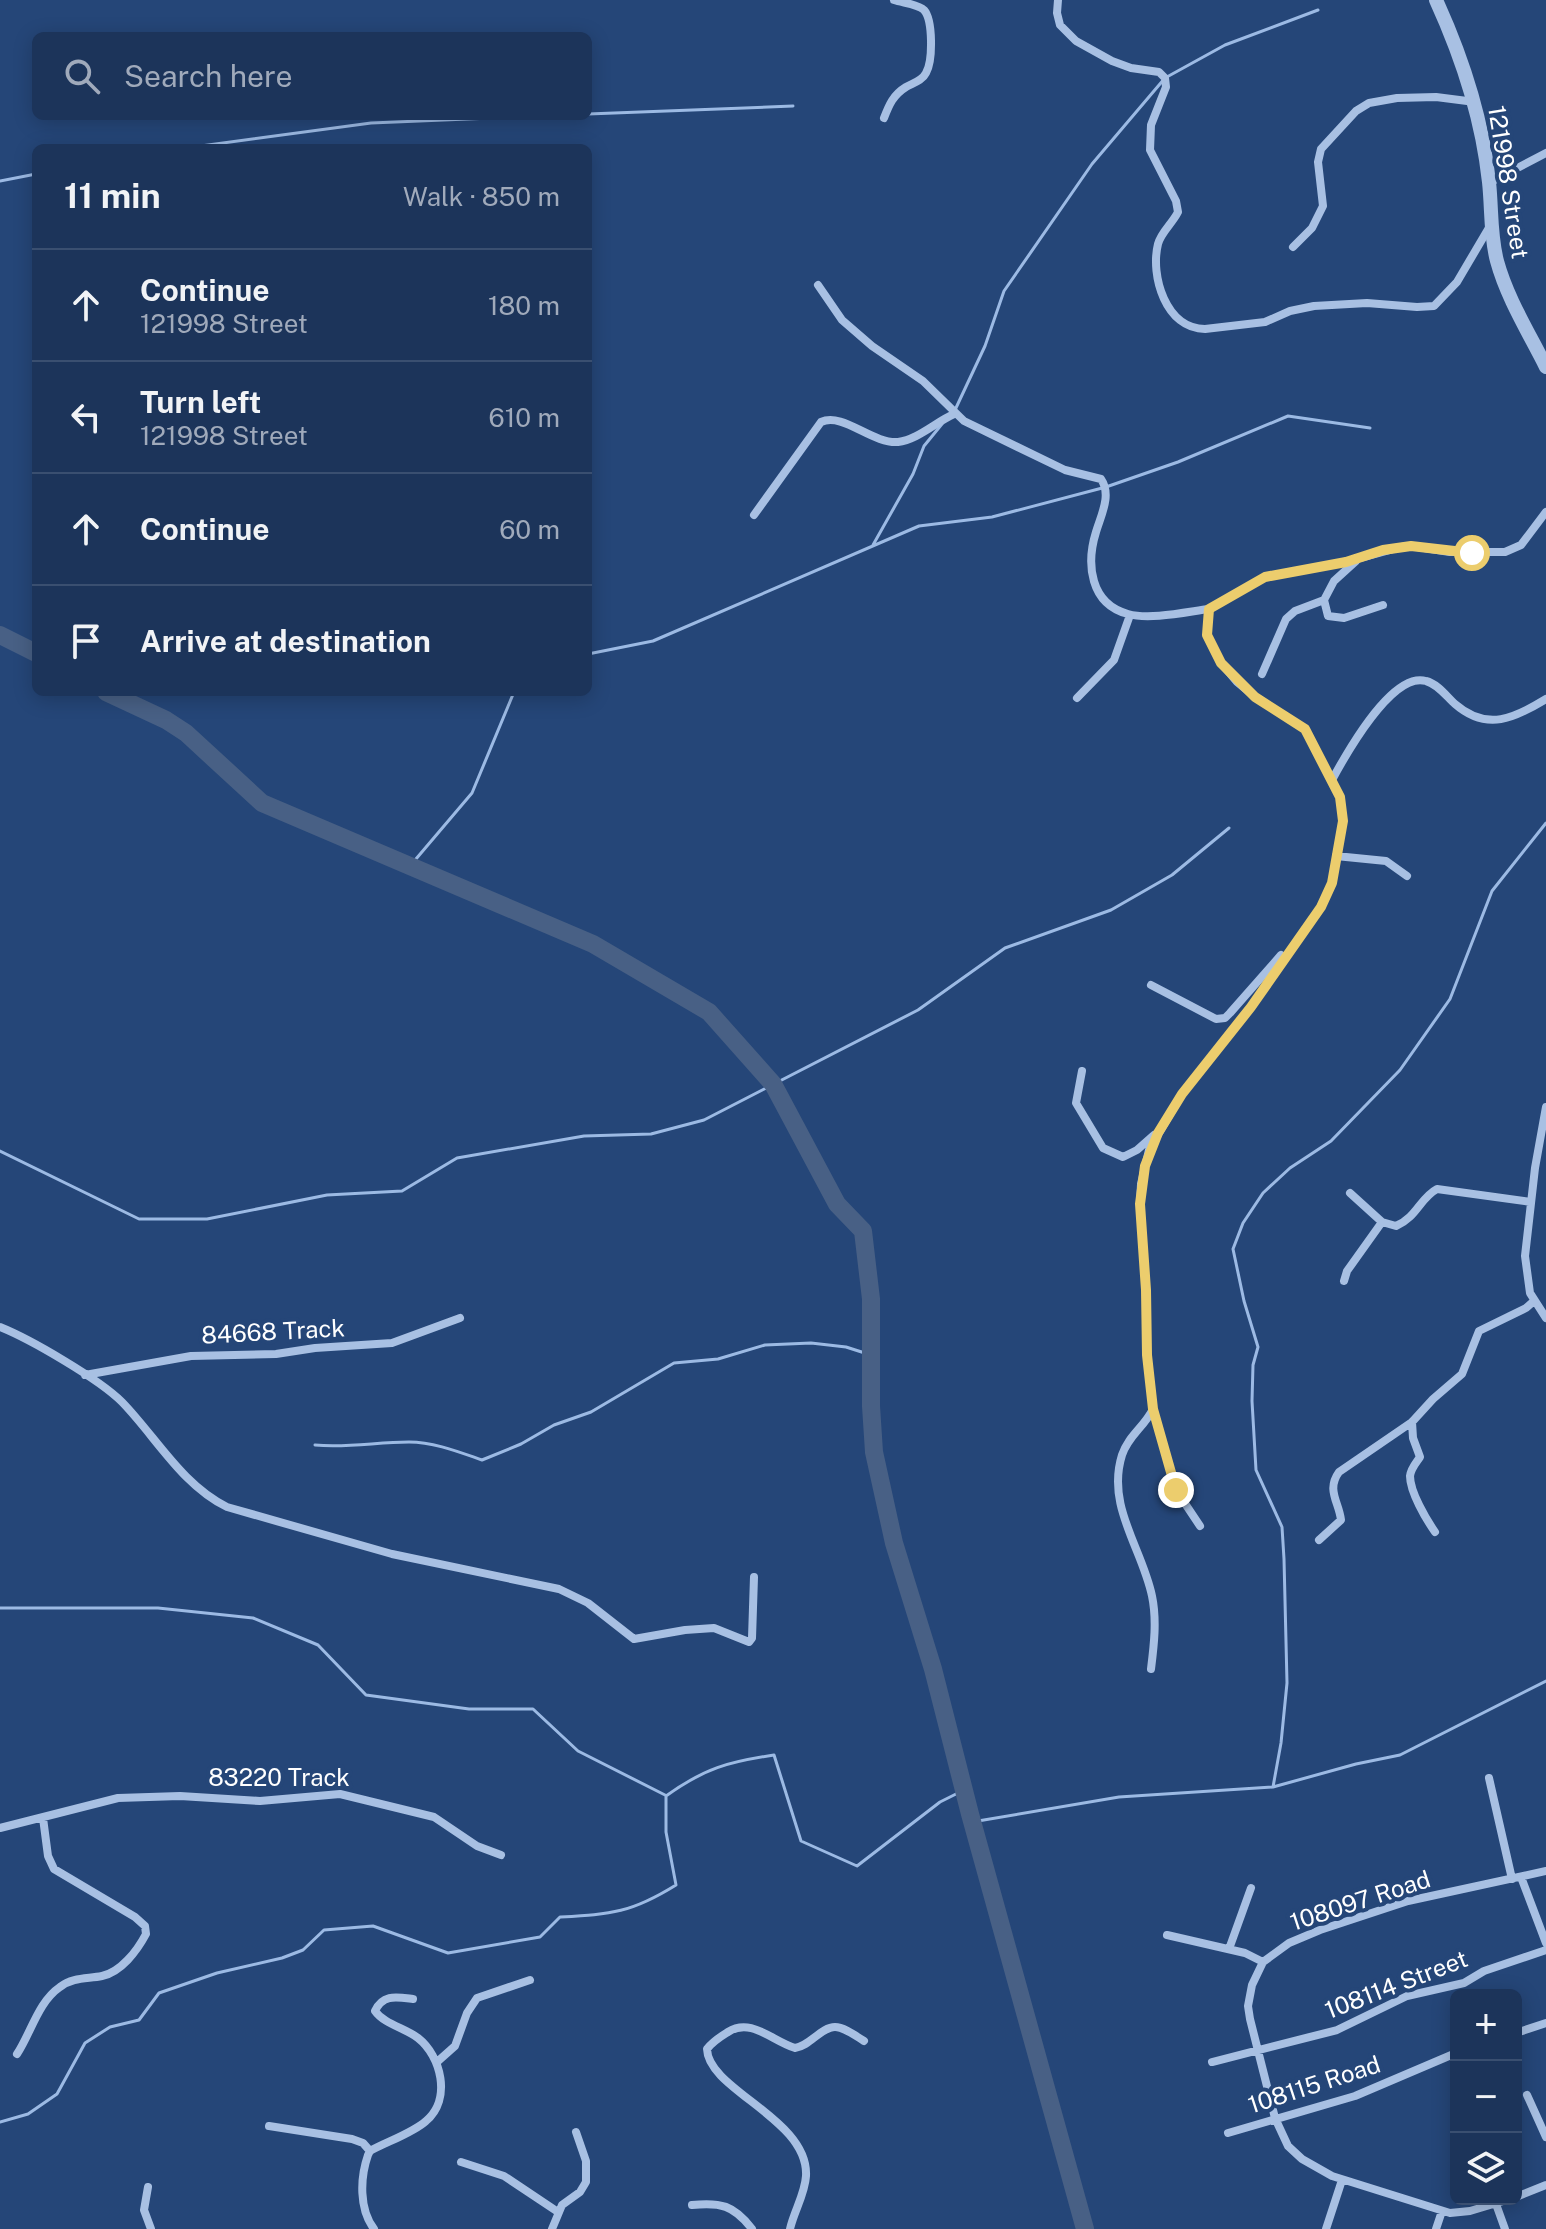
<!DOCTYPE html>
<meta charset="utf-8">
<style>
:root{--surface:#1c345a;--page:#253c60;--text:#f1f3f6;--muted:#a0aabb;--line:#3a4f70}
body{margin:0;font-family:"Public Sans",sans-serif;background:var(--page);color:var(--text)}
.controls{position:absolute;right:24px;bottom:24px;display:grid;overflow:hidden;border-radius:12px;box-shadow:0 4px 20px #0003}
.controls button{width:72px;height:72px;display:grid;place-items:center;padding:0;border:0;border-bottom:2px solid var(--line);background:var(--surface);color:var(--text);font:40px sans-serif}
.stop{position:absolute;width:24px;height:24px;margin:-18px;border:6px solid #eccd6d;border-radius:50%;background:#fff}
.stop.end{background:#eccd6d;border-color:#fff;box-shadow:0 2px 8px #0008}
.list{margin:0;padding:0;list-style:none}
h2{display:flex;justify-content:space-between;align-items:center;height:104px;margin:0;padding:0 32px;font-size:34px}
h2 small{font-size:26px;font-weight:400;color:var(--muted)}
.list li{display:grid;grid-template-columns:52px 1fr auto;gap:24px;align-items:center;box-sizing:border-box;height:112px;padding:0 32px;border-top:2px solid var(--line)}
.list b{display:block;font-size:30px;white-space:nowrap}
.list p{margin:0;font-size:26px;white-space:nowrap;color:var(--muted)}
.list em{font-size:26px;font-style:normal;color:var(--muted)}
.icon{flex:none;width:44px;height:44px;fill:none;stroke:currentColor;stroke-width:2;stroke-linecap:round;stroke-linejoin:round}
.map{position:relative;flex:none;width:1546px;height:2229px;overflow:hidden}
.search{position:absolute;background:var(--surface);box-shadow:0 4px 20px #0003;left:32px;top:32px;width:560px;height:88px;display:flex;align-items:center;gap:20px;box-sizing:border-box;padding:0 28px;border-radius:12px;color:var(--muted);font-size:30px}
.panel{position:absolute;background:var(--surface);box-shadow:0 4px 20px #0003;left:32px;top:144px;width:560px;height:552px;border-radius:12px}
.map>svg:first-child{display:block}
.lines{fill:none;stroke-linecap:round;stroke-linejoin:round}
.stream{stroke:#9cbae4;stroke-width:3}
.river{stroke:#486085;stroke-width:18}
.minor{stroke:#a8c0e3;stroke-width:8}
.tertiary{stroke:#a8c0e3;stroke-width:14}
.route{stroke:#eccd6d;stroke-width:10}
.labels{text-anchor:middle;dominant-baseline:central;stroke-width:8;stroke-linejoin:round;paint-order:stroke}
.street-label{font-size:24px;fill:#fff;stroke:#254678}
</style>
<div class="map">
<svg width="1546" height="2229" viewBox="0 0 1546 2229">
<rect width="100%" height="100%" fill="#254678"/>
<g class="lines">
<path class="stream" d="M588,114L793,106
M186,148L371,123L540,116
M0,181L36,174
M955,410L985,346L1004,291L1092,164L1165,78L1225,45L1318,10
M873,545L913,474L924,446L942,424
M588,654L653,641L919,526L992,517L1106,487L1178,462L1288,416L1370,428
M410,866L472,793L514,692
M0,1151L139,1219H207L327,1195L402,1191L457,1158L584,1136L651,1134L704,1120L918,1010L1005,948L1111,910L1172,875L1229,828
M315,1445C348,1448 377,1442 409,1442C434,1442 459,1452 482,1460L521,1444L554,1425L591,1412L674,1363L718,1359L765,1345L811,1343L846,1347L871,1355
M0,1608H158L253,1618L318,1645L366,1695L469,1709H533L578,1751L665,1795
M1273,1787L1281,1743L1287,1683L1284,1559L1282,1527L1256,1470L1252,1401L1253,1365L1258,1347L1244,1301L1233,1249L1243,1223L1263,1193L1290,1168L1331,1141L1400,1070L1450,999L1492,891L1546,823
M972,1822L1119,1797L1273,1787L1356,1764L1400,1755L1546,1681
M0,2122L28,2114L57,2094L85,2043L110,2027L139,2020L159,1993L217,1973L282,1958L303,1950L324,1930L373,1926L448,1953L540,1937L560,1917C612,1914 631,1913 676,1885L666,1832V1796C705,1768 728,1762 774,1755L801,1841L857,1866L940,1802L964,1790"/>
<path class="river" d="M0,635L36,653
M106,692L166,720L186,733L262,803L593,944L709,1012L773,1084L837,1204L863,1231L871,1299V1406L874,1452L894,1543L933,1669L970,1814L1085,2229"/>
<path class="minor" d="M1058,0L1057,13L1060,25L1076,41L1112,61L1131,68L1159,72L1165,78L1166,87L1151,125L1150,150L1176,201L1178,212C1172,224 1161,232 1158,244C1150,276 1166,329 1205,329L1265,322L1290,311L1314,306L1367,303L1417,307L1434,306L1457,282L1490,226
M884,118C889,105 893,95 906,87C913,83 922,81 926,73C933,61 933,20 924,10C918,4 903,3 894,0
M1489,183L1546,153
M1293,247L1312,228L1323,206L1318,162L1321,149L1356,111L1369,103L1397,98L1436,97L1475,102
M818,285L842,320L872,346L923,381L964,421L1065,470L1101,479C1112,495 1101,515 1096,532C1086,564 1090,604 1128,614C1150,620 1186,612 1209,609
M754,515L821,422C843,412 872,444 898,442C917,440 936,422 954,414
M1324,600L1328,616L1344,618L1383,605
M1262,674L1286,619L1295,611L1324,600L1334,581L1356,561
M1077,698L1114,660L1130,615
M1332,780C1345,756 1392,671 1426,681C1438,684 1447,697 1455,704C1487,732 1515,718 1546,699
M1336,856L1386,861L1407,876
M1151,985L1216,1019L1225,1018L1230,1013L1281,955
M1082,1071L1076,1103L1103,1148L1123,1157L1137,1150L1154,1135
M1546,1107L1535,1168L1525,1256L1530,1293L1546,1318
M1350,1193L1382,1222L1396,1226C1417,1217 1420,1198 1437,1189L1531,1202
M1344,1281L1347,1271L1382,1222
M0,1327C30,1339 99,1379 122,1402C156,1437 182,1485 227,1507L392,1554L559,1589L588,1603L634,1639L685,1630L714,1628L749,1642L752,1638L754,1577
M85,1375L191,1356L276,1354L315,1348L392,1343L460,1318
M1153,1409L1176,1490L1200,1526
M1412,1422L1413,1438L1420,1457C1416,1463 1411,1468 1410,1476C1410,1492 1426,1519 1435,1532
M1319,1540L1341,1520C1339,1502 1326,1490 1339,1472L1412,1422L1433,1399L1462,1374L1479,1331L1526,1308L1534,1301
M1151,1669C1154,1645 1157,1620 1152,1596C1142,1548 1106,1506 1122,1455C1128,1436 1145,1426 1153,1409L1147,1355L1146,1290L1140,1204L1141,1184L1149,1150L1182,1094L1251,1007L1321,907L1332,883L1343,821L1340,797L1305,729L1255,697L1237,682L1221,663L1207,635L1209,609L1265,577L1346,562L1401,547L1411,546L1450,552H1505L1521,545L1546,512
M1489,1778L1512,1879
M0,1828L118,1798L180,1796L260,1801L340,1794L434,1817L477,1846L501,1855
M1521,1877L1546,1943
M1167,1935L1245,1953L1263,1962
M1229,1949L1251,1888
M1516,2033L1546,2023
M17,2054C31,2033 38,2002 60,1987C73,1977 87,1979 102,1976C121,1972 137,1951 146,1934L145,1926L135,1917L54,1869L48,1856L43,1818
M437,2062L455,2046L467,2013L477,1998L530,1980
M1212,2062L1337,2030L1407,1996L1464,1983L1484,1971L1546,1950
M1527,2095L1546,2137
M269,2126L352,2139L363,2143L370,2151
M1228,2133L1355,2096L1456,2053
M461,2162L504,2176L558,2212
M148,2187L144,2210L151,2229
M1516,2197L1546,2185
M1510,2199L1470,2211L1450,2213L1332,2176L1302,2159L1288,2146L1275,2118L1250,2019L1248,2006L1252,1985L1263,1962L1289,1943L1320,1930L1408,1901L1546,1871
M1496,2204L1505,2229
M692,2205C720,2202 734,2205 752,2229
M374,2229C359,2209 360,2178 368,2155L370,2151C386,2142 413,2133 426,2121C452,2099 441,2056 418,2038C405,2028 384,2024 375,2011C383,1994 396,1997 413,1999
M552,2229L562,2205L580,2192L586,2182V2161L576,2132
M790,2229C794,2211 805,2194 806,2176C809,2119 708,2090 707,2049C713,2041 720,2037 728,2032C751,2017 772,2041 795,2048C810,2046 821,2027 835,2027C844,2027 856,2036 864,2041
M1326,2229L1342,2180
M1436,2229L1442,2211"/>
<path class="tertiary" d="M1436,0C1463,59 1482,117 1489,182C1492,209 1490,235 1497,261C1507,298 1529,333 1546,367"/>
</g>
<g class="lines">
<path class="route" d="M1176,1490L1153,1409L1147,1355L1146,1290L1140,1204L1145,1166L1158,1133L1182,1094L1251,1007L1321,907L1332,883L1343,821L1340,797L1305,729L1255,697L1221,663L1207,635L1209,609L1265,577L1346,562L1383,550L1411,546L1472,553"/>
</g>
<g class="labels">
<g class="street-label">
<text transform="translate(1509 182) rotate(81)">121998 Street</text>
<text transform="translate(273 1331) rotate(-3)">84668 Track</text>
<text x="279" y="1777">83220 Track</text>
<text transform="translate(1360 1900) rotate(-18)">108097 Road</text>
<text transform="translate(1396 1984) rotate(-21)">108114 Street</text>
<text transform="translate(1314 2084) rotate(-18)">108115 Road</text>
</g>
</g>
</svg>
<div class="controls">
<button>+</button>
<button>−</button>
<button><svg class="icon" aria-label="layers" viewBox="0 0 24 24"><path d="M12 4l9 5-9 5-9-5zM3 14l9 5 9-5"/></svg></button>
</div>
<div class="stop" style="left:1472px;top:553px"></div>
<div class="stop end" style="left:1176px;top:1490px"></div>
<div class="search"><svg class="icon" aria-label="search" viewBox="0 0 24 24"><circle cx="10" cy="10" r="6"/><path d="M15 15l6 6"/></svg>Search here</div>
<section class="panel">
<h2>11 min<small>Walk · 850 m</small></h2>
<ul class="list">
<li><svg class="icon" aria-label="ahead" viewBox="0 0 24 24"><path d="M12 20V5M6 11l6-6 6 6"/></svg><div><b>Continue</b><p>121998 Street</p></div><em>180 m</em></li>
<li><svg class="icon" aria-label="left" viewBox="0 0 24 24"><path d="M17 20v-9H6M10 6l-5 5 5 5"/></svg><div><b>Turn left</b><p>121998 Street</p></div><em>610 m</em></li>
<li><svg class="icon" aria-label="ahead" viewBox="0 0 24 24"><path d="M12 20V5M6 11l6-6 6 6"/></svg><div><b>Continue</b></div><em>60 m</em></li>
<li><svg class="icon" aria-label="arrive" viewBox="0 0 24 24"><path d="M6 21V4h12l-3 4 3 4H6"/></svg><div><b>Arrive at destination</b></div></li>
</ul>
</section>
</div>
